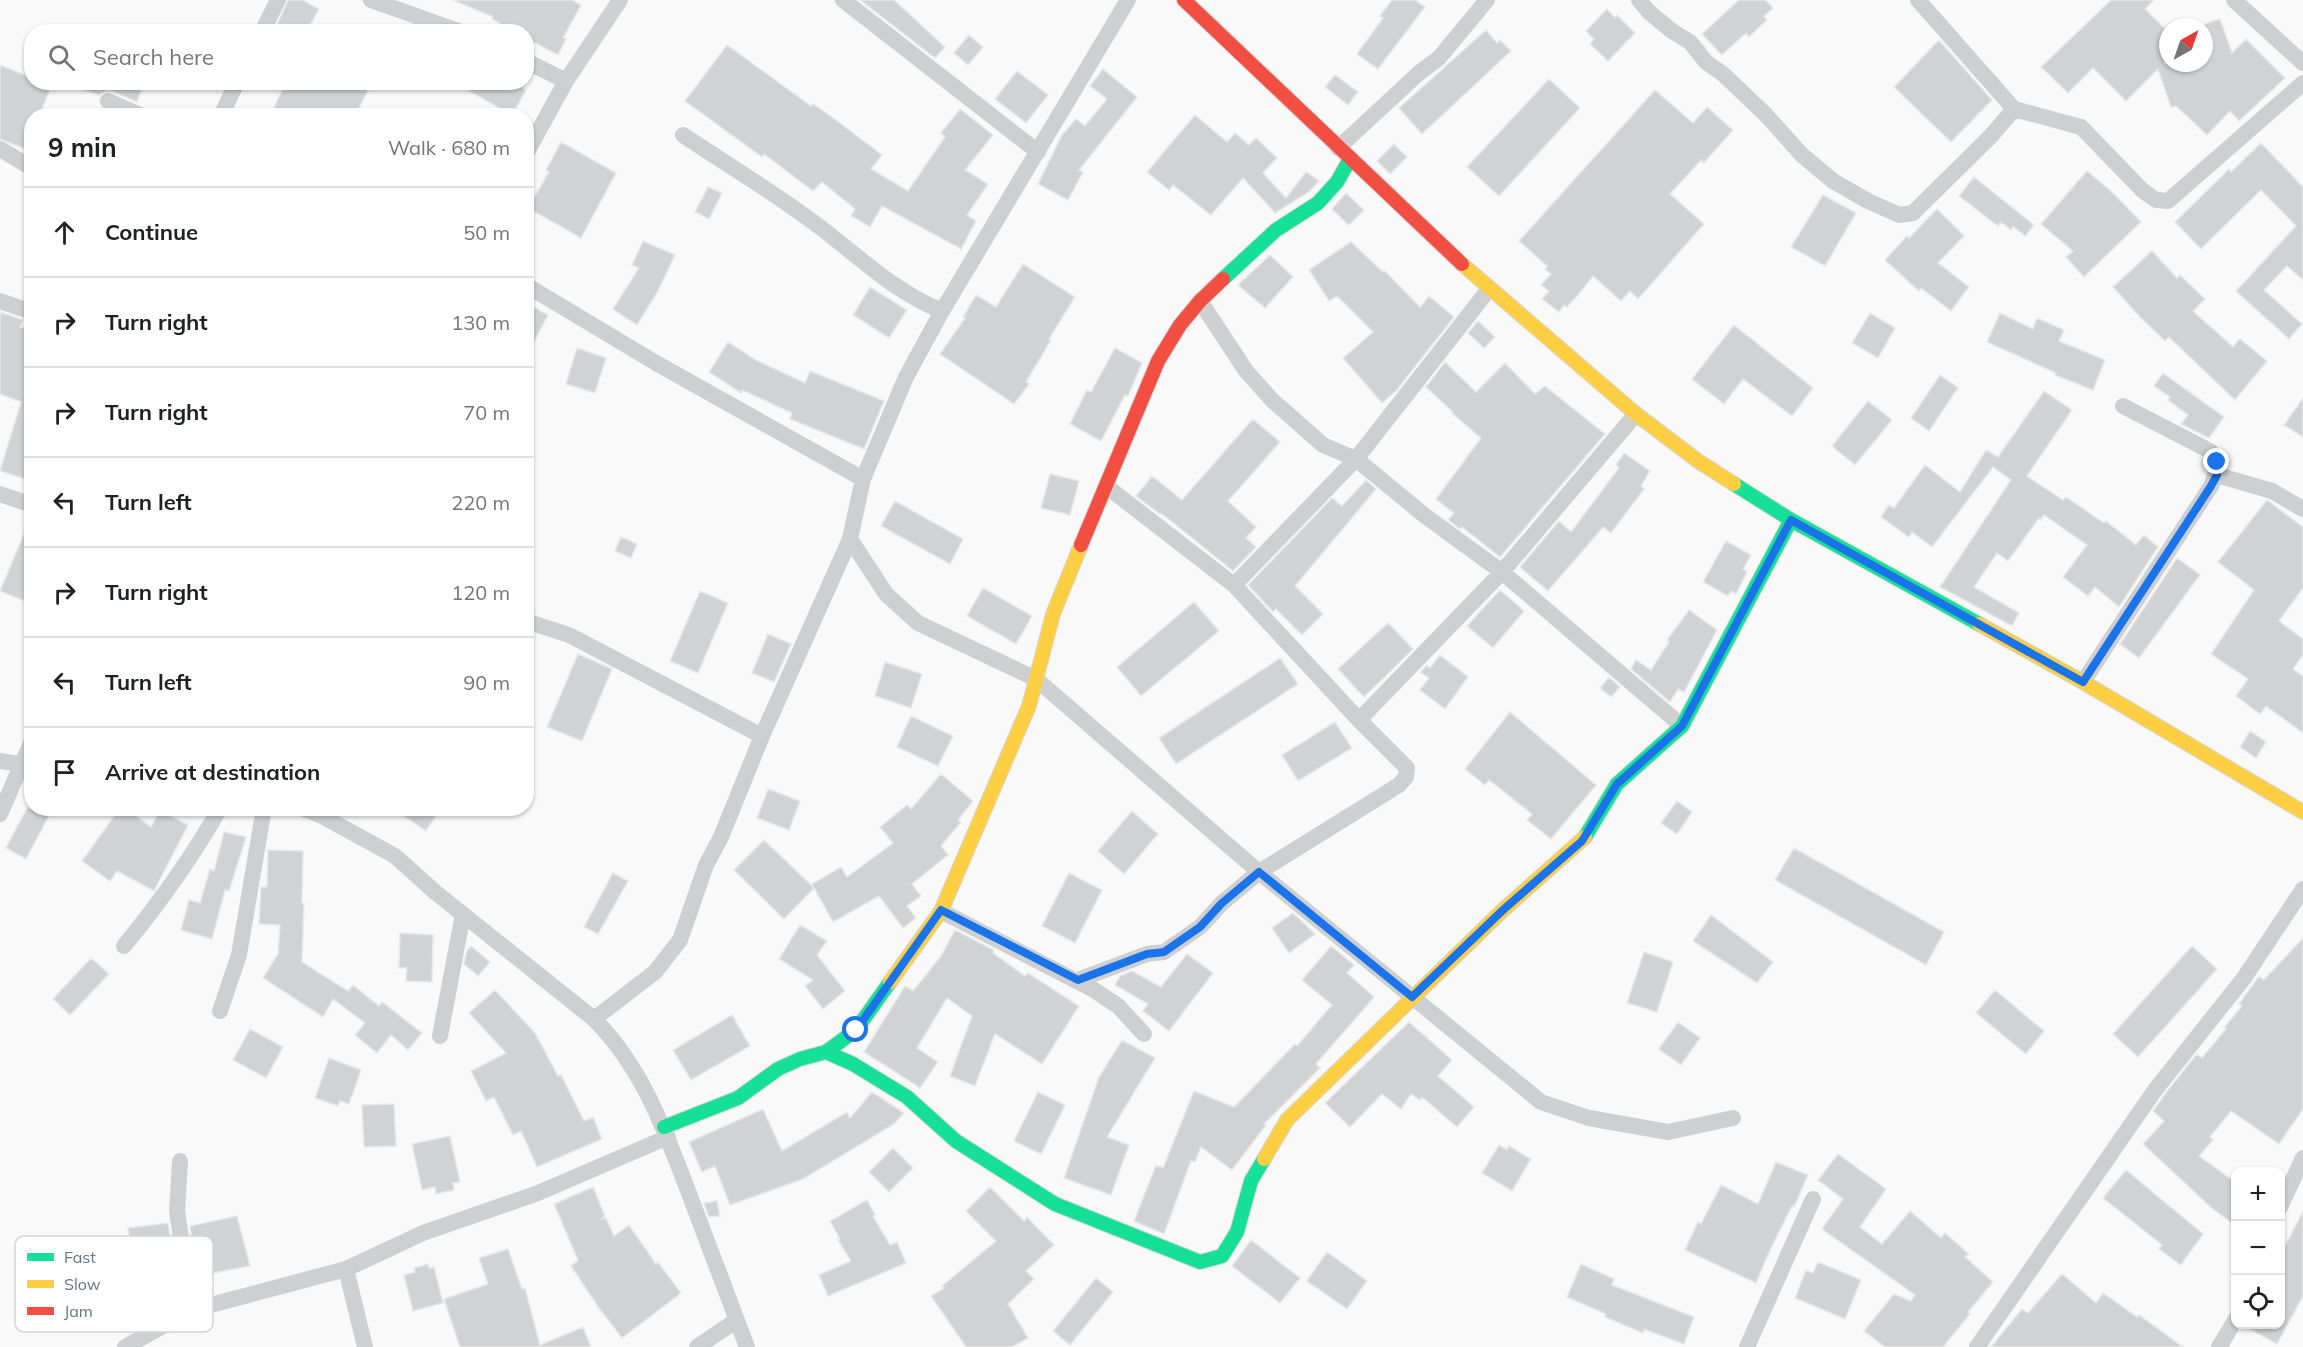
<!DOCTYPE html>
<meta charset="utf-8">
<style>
:root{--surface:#fff;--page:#f2f2f2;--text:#202124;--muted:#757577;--line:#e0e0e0}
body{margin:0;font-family:Mulish,sans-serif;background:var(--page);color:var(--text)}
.controls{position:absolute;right:18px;bottom:18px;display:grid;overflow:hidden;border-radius:12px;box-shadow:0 2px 4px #0004}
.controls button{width:54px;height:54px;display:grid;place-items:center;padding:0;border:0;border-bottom:2px solid var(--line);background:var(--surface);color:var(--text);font:30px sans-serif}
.compass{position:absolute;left:2159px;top:18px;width:54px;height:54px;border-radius:50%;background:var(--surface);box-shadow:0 2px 4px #0004;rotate:40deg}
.stop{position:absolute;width:18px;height:18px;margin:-14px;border:4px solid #1a73e8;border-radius:50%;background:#fff}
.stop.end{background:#1a73e8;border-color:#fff;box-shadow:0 2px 6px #0008}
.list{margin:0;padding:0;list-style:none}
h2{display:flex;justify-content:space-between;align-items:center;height:78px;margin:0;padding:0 24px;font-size:26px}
h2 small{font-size:20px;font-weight:400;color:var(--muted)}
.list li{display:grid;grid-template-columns:39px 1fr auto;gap:18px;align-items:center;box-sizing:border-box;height:90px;padding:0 24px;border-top:2px solid var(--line)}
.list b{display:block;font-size:22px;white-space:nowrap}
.list em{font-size:20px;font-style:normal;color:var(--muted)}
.icon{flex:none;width:33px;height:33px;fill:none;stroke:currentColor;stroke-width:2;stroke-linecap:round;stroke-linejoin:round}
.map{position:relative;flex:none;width:2303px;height:1347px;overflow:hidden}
.search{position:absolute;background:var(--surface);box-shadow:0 2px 4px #0004;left:24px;top:24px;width:510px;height:66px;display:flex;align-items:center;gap:15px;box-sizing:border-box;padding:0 21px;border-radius:24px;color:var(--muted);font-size:22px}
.panel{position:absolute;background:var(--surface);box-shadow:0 2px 4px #0004;left:24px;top:108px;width:510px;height:708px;border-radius:24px}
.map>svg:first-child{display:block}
.building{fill:#d0d2d3;stroke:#e8e8e8;stroke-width:1.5}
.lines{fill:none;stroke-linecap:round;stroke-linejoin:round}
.fast-casing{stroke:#d5d6d7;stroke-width:16}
.slow-casing{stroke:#d5d6d7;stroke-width:16}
.jam-casing{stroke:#d5d6d7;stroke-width:16}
.street{stroke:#cecfd0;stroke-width:16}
.fast{stroke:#16e098;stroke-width:14}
.slow{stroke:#ffcf43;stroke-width:14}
.jam{stroke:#f24e42;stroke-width:14}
.route{stroke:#1a73e8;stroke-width:8}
.key{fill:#fff;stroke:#d1d6da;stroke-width:1.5}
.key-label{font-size:16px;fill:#657683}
</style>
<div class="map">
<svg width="2303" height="1347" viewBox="0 0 2303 1347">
<rect width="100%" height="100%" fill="#f9f9f9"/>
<path class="building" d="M288,0H303L319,9L306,32H274Z
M453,0H572L581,5L563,38L566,39L558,55L526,38V32H515L492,19L493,17Z
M860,0H894L945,47L935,58Z
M1392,0H1415L1425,7L1378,69L1357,54L1383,18L1380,16Z
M1739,0H1765L1773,8L1764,16L1767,20L1749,37L1746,33L1722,55L1702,34Z
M2111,0H2154L2145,9L2168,32V59L2164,63H2204V24L2220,19L2232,53L2246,39L2285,78L2239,121L2230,111L2207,135L2176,106L2171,107L2158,69L2126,101L2093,68L2068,93L2041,67Z
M1607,9L1615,18L1617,15L1635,33L1608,61L1590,44L1594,39L1586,31Z
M1486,30L1497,43L1500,40L1511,51L1422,134L1399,108Z
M969,35L983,47L968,65L954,53Z
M1939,40L1992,100L1951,142L1894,87Z
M727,45L811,106L813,104L832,117L882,155L871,169L908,191L945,137L941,133L960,109L993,135L965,170L988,184L967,215L976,221L961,249L882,206L870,227L851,216L855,209L822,182L813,191L764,154L762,157L685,101Z
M0,65L32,78V82H41L51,87L39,116H32V142L28,150L0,139Z
M1103,69L1137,97L1079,170L1083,172L1068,200L1038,184L1062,135L1076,119L1085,126L1107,99L1090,86Z
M1017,71L1048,95L1026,123L995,99Z
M1335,75L1358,92L1348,105L1325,87Z
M1549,79L1580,108L1499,196L1467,167Z
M70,82H144L137,102L112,91H106L99,95L69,85Z
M286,82H372L355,116H270Z
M453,82H513L526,90L512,115Z
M1655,90L1693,123L1707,107L1733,130L1704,163L1701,160L1670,194L1704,224L1638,299L1630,291L1621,301L1593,276L1578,295L1567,307L1564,305L1559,312L1542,299L1549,291L1541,285L1551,274L1545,269L1547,266L1519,241Z
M1195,115L1227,142L1235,133L1249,145L1256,138L1277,158L1263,173L1286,198L1306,172L1319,181L1309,192L1275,213L1243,178L1211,215L1173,185L1169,190L1147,172Z
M561,142L616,173L581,238L528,208L549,172L546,170Z
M2261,143L2303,187V280L2287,266L2264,290L2302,324L2289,339L2236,291L2296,226L2261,190L2201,249L2175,222L2229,169L2231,172Z
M1394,144L1407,157L1390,174L1377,161Z
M2087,171L2112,192L2141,222L2084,277L2066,257L2073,251L2041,224Z
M1974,177L2034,225L2025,236L2013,226L2011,230L2001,222L1998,226L1959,196Z
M708,187L722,193L709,219L695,212Z
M1346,193L1364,210L1349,225L1332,209Z
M1823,195L1856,213L1825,266L1791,247Z
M1937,209L1964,236L1938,263L1969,287L1951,311L1921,288L1919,291L1885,260L1907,236L1909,238Z
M643,241L675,255L657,293L637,325L613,309L639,268L632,265Z
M1351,242L1383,272L1385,271L1420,307L1429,296L1454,317L1396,391L1382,403L1343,358L1373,332L1337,296L1329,301L1309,270Z
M2152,251L2177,278L2180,275L2205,299L2193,311L2233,347L2240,339L2267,361L2235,400L2169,337L2165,341L2140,317L2113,287Z
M1270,255L1293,277L1265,308L1238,285Z
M1023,264L1075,297L1049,339L1051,340L1026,382L1029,384L1014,404L940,354L965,318L963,317L976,295L996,307Z
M870,287L907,310L889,338L853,315Z
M526,303L548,315L526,357Z
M0,312L23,320L20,327L32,329V481L0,471L21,402L0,394Z
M1870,313L1895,328L1878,358L1852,343Z
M2000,313L2033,329L2037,318L2064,330L2059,341L2105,360L2093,390L2055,375L2056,373L1987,342Z
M1478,321L1495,337L1484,348L1468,333Z
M1734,325L1813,388L1792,416L1743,379L1724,404L1692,379Z
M728,342L756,360L805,383L810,371L884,401L864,449L790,419L792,413L742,390L741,393L709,372Z
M577,348L606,358L595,393L566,384Z
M1115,348L1142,363L1128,396L1125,395L1101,441L1070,424L1087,390L1091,392Z
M1445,362L1476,392L1505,363L1535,394L1545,386L1605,434L1500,557L1462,527L1460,529L1448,520L1454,513L1436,499L1481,438L1452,413L1453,412L1426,387Z
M2163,373L2224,417L2209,438L2181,424L2188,415L2168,400L2170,397L2154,386Z
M1940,375L1958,388L1929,431L1911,418Z
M2044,391L2072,410L2027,476L2063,500L2066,497L2104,523L2106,521L2136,545L2144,535L2158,547L2119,607L2095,587L2088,596L2063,577L2087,545L2044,515L2041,520L2039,518L2008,561L1997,553L1974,587L2019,613L2012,626L1940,587L2011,480L1993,467L1932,547L1912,532L1909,537L1881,517L1889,505L1894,508L1925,465L1960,492L1986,450L1998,457Z
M2303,398V437L2284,425Z
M1868,401L1892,420L1855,465L1832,446Z
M1253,419L1280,442L1228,501L1256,527L1246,538L1256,547L1233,571L1161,513L1160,514L1136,496L1152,476L1182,500Z
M1624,453L1650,471L1641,486L1644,489L1611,533L1603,527L1548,591L1520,567L1559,521L1571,532L1619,468L1616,465Z
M1050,474L1079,481L1070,515L1041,508Z
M1366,480L1376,489L1295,586L1323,614L1302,635L1276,609L1273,612L1248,585L1332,498L1342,506Z
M2267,500L2303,527V588L2279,621L2303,639V655L2293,669L2303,676V733L2266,706L2260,714L2236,696L2248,679L2211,654L2254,590L2218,562Z
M895,501L963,539L950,564L881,526Z
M32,515V604L0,591Z
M621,537L637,544L631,558L615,551Z
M1726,541L1751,555L1743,569L1747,572L1736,594L1731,591L1728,596L1703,582Z
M2177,558L2200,575L2139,658L2120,644Z
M983,588L1032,616L1016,644L967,616Z
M1500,590L1524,611L1493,648L1467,626Z
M700,591L728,603L698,673L670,661Z
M1194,602L1219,631L1141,696L1117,667Z
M1689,610L1717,630L1684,692L1678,689L1670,702L1631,669L1636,660L1651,670L1669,642L1667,640Z
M1388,623L1413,649L1364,697L1338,669Z
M768,634L791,644L774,682L752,673Z
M578,654L612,669L582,741L547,727Z
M1440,655L1468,677L1445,709L1420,690L1429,678L1420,672L1427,665L1430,668Z
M1280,658L1298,684L1176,764L1159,738Z
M885,662L922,674L911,708L875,696Z
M1609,677L1620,687L1611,697L1600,688Z
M1510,712L1596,785L1551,839L1527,820L1532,814L1489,780L1485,785L1465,769Z
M911,716L953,736L938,766L897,747Z
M1335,722L1352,748L1298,781L1282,755Z
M2250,731L2266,742L2256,758L2240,747Z
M941,774L973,801L958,820L961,822L941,846L948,855L912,884L921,896L907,906L916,918L903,928L879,896L833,922L812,884L841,867L847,877L893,843L880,827L907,805L911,809Z
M768,789L800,801L789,830L757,818Z
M1677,801L1692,812L1677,834L1661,823Z
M27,808H53L26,859L6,848Z
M120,808H126L151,827L160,810L188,825L154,891L117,871L110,881L82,861Z
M392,808H441L426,831Z
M1132,811L1158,834L1124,874L1098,851Z
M224,832L246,837L229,891L225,890L212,939L181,930L189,900L200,903L210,869L214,871Z
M764,840L814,888L784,919L734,870Z
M1794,848L1944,932L1926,965L1775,880Z
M268,850L303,851L302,903H304L302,962L348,991L353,985L379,1006L382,1002L422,1033L408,1050L391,1035L377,1053L355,1035L365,1023L333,999L323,1017L263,978L278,954L280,925L259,924L261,887H267Z
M613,873L628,881L598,934L584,927Z
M1069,873L1102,890L1075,943L1042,926Z
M1293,913L1315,934L1289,953L1272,928Z
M1711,915L1773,962L1757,983L1693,941Z
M800,925L827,941L817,955L845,991L823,1009L805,986L813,980L779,959Z
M955,930L994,950L993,953L1025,976L1028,973L1079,1006L1042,1064L995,1034L975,1086L950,1076L972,1016L947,998L917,1048L938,1062L920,1088L864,1052L905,986L913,991L941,956Z
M400,933L433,935L432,982L406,981L407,968H399Z
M2303,938V1109L2279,1144L2231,1111L2210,1137L2213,1140L2199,1156L2235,1182V1225L2214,1210L2143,1144L2164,1121L2153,1111L2168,1090L2197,1054L2202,1058L2226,1029L2224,1028L2242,1006L2239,1004L2259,976L2264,980Z
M471,946L490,962L478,976L464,964L467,950Z
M1331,946L1354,965L1347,973L1374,997L1316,1064L1320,1068L1264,1124L1266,1125L1232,1170L1201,1147L1195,1162L1191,1161L1164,1234L1134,1221L1156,1165L1163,1168L1194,1091L1234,1107L1295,1044L1297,1046L1332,1005L1302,980Z
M2192,946L2217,969L2138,1057L2113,1034Z
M1644,952L1673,962L1657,1012L1627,1003Z
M1187,954L1213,973L1169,1031L1143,1011L1148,1004L1115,985L1120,976L1132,971L1161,987Z
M91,958L109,974L70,1015L53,999Z
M495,990L535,1033L558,1076L561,1075L584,1121L593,1117L602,1139L537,1167L521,1131L513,1135L494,1097L486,1101L471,1071L506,1053L469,1013Z
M1995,990L2044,1031L2026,1054L1976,1013Z
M732,1015L750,1046L691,1080L673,1050Z
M1409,1022L1452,1060L1438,1076L1474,1107L1457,1127L1422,1097L1420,1100L1411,1094L1401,1109L1382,1094L1350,1127L1325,1103Z
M1678,1022L1700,1038L1681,1065L1659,1049Z
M250,1029L283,1047L266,1078L233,1060Z
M1122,1040L1155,1058L1107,1137L1129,1145L1111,1195L1064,1178L1099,1077Z
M329,1058L361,1070L349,1104L340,1101L338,1106L315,1098Z
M872,1092L904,1113L894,1124L803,1179L730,1205L715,1166L702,1172L689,1142L763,1109L782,1151L847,1112L850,1118Z
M1038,1092L1065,1105L1041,1154L1014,1141Z
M394,1104L396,1146L364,1147L362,1105Z
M450,1136L460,1182L453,1183L454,1190L436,1194L435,1187L422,1190L412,1144Z
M1499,1145L1507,1150L1509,1146L1531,1159L1512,1191L1482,1173Z
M893,1148L913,1168L889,1192L869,1172Z
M1838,1154L1886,1189L1860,1227L1882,1244L1910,1211L1941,1238L1945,1233L1969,1254L1965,1257L1993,1282L1968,1312L1970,1314L1943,1347H1885L1864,1331L1894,1294L1911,1301L1915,1295L1822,1229L1843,1199L1818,1180Z
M1776,1162L1808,1175L1794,1207L1792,1206L1770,1250L1756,1283L1685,1250L1698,1222L1701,1224L1721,1185L1758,1204Z
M2126,1170L2203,1234L2181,1265L2159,1249L2162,1245L2103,1198Z
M593,1187L605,1216L602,1219L606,1218L614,1236L629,1225L656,1264L658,1262L681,1293L622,1338L599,1308L571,1266L578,1260L554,1204Z
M990,1187L1024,1221L1027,1217L1054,1245L1026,1271L1034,1279L1008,1304L1028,1338L1012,1347H966L931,1296L944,1288L942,1286L996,1241L966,1211Z
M867,1200L875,1215L873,1216L890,1245L897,1242L906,1263L828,1296L819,1275L851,1261L838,1240L840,1239L830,1221Z
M717,1201L720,1216L709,1217L704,1203Z
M2303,1211V1296L2277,1344L2244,1326L2245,1324H2280V1243L2285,1246Z
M237,1216L250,1266L197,1276L190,1226Z
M168,1223L179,1292L150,1296L144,1253L132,1255L128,1228Z
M1251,1240L1300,1278L1280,1303L1232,1266Z
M508,1249L522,1289L525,1288L540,1345L583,1327L591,1347H460L444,1299L488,1284L479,1258Z
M1327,1252L1367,1281L1347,1309L1307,1281Z
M1818,1262L1861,1280L1845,1319L1795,1298L1806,1270L1813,1273Z
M428,1264L429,1268L434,1267L443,1303L413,1311L404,1275L415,1272L414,1268Z
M1581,1264L1614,1279L1612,1285L1694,1317L1684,1344L1644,1329L1643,1333L1605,1317L1606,1314L1567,1297Z
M2062,1274L2096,1303L2103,1293L2137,1317L2139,1315L2183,1347H1991L2022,1309L2028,1313Z
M1096,1278L1113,1292L1070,1345L1053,1331Z"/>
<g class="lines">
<defs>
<path id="fast" d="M1223,279L1276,230L1318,203L1337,182L1350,159
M1734,484L1791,520L1979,624
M1585,837L1617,784L1682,726L1791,520
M826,1052L853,1064L907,1097L956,1141L1055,1204L1200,1262L1222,1256L1237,1232L1251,1181L1264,1159
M664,1127L738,1098L778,1069L800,1059L826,1052L856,1030L890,982"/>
<path id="slow" d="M1462,264L1636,414L1698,461L1734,484
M1979,624L2083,682L2303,812
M890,982L941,911L1029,706L1053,614L1081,545
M1264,1159L1287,1120L1503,910L1585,837"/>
<path id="jam" d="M1184,0L1462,264
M1081,545L1158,361L1180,325L1200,301L1223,279"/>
</defs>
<use href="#fast" class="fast-casing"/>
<use href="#slow" class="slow-casing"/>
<use href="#jam" class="jam-casing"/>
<path class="street" d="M371,0L461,32
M843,0L1038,152
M1639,0L1649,12L1672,31L1690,42L1706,62L1723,74L1765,114L1802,155L1833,181L1868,201L1899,215L1913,213L1991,136L2014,109L2081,127L2143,191L2156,200L2168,201L2303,83
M1918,0L2014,109
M2234,0L2303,63
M262,32L278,0
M526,61L566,81
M108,101L143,116
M221,116L237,82
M683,135C722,161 763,186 802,214C850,247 886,288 942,311
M1338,148L1419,73L1439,58L1487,0
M0,149L32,168
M526,154L566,81L620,0
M526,285L656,363L863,479
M0,301L32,312
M1200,301L1246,371L1272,400L1323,445L1356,459L1424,515L1502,572L1682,726
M2217,475L2272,491L2303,509
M0,494L32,505
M850,539L886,594L918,623L1036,679L1259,872L1541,1102L1589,1118L1668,1132L1733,1118
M1234,585L1356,459L1489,289
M526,621L569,635L762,736
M2083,682L2211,486C2218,472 2218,464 2210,451L2123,406
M1359,720L1502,572L1636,414
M0,761L32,766
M302,808L322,816L395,856L435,892L594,1019C643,1068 666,1133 690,1196C709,1246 728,1297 747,1347
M0,814L32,741
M941,911L1094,990L1118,1006L1144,1034
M124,946C160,902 192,858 220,808
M1078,980L1147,954L1164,952L1200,927L1222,903L1259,872L1399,785L1406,777L1407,768L1359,720L1234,585L1106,486
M220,1011L239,955L264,808
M594,1019L655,972L680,940L706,865L721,837L762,736L850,539L863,479L906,377L942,311L1128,0
M440,1036L463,914
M180,1161L177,1211L192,1310
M2280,1207L2303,1158
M346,1269L365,1347
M125,1347L192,1310L346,1269L423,1233L538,1193L668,1137
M697,1347L737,1320
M1747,1347L1813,1199
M1977,1347L2155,1090L2244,978L2303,889
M2219,1347L2236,1319"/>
<use href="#fast" class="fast"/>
<use href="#slow" class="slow"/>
<use href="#jam" class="jam"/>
</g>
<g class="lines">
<path class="route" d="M856,1030L941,910L1078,980L1147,954L1164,952L1200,927L1222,903L1259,872L1412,997L1503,910L1582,841L1617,784L1682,726L1791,520L2083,682L2211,486L2217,475V462"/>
</g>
<rect x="15" y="1236" width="198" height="96" rx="9" class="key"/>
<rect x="27" y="1253" width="27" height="8" fill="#16e098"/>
<rect x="27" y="1280" width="27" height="8" fill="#ffcf43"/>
<rect x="27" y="1307" width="27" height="8" fill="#f24e42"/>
<g class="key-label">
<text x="64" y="1263">Fast</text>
<text x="64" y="1290">Slow</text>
<text x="64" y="1317">Jam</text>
</g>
</svg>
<div class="controls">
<button>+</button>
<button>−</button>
<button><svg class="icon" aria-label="locate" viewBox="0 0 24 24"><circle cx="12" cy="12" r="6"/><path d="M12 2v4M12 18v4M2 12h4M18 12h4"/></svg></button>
</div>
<svg class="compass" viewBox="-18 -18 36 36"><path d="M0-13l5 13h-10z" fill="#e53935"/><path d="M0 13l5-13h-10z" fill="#757577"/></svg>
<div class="stop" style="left:856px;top:1030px"></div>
<div class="stop end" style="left:2217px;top:462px"></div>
<div class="search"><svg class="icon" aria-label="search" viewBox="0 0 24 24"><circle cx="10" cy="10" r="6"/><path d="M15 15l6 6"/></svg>Search here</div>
<section class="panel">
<h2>9 min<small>Walk · 680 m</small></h2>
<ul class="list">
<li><svg class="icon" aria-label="ahead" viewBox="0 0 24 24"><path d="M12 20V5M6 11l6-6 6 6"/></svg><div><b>Continue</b></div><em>50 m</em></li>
<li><svg class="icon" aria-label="right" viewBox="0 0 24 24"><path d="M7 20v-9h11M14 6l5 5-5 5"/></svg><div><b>Turn right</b></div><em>130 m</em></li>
<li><svg class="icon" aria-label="right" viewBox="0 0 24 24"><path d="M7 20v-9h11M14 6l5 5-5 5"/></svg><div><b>Turn right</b></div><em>70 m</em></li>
<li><svg class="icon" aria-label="left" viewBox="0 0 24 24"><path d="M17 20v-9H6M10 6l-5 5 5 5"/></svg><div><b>Turn left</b></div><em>220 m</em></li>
<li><svg class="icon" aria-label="right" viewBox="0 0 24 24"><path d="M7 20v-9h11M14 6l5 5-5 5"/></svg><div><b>Turn right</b></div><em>120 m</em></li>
<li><svg class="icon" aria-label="left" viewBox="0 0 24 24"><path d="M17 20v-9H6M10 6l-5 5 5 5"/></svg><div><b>Turn left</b></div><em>90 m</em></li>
<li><svg class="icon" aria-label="arrive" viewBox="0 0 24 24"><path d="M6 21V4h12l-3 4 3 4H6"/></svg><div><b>Arrive at destination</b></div></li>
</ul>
</section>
</div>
